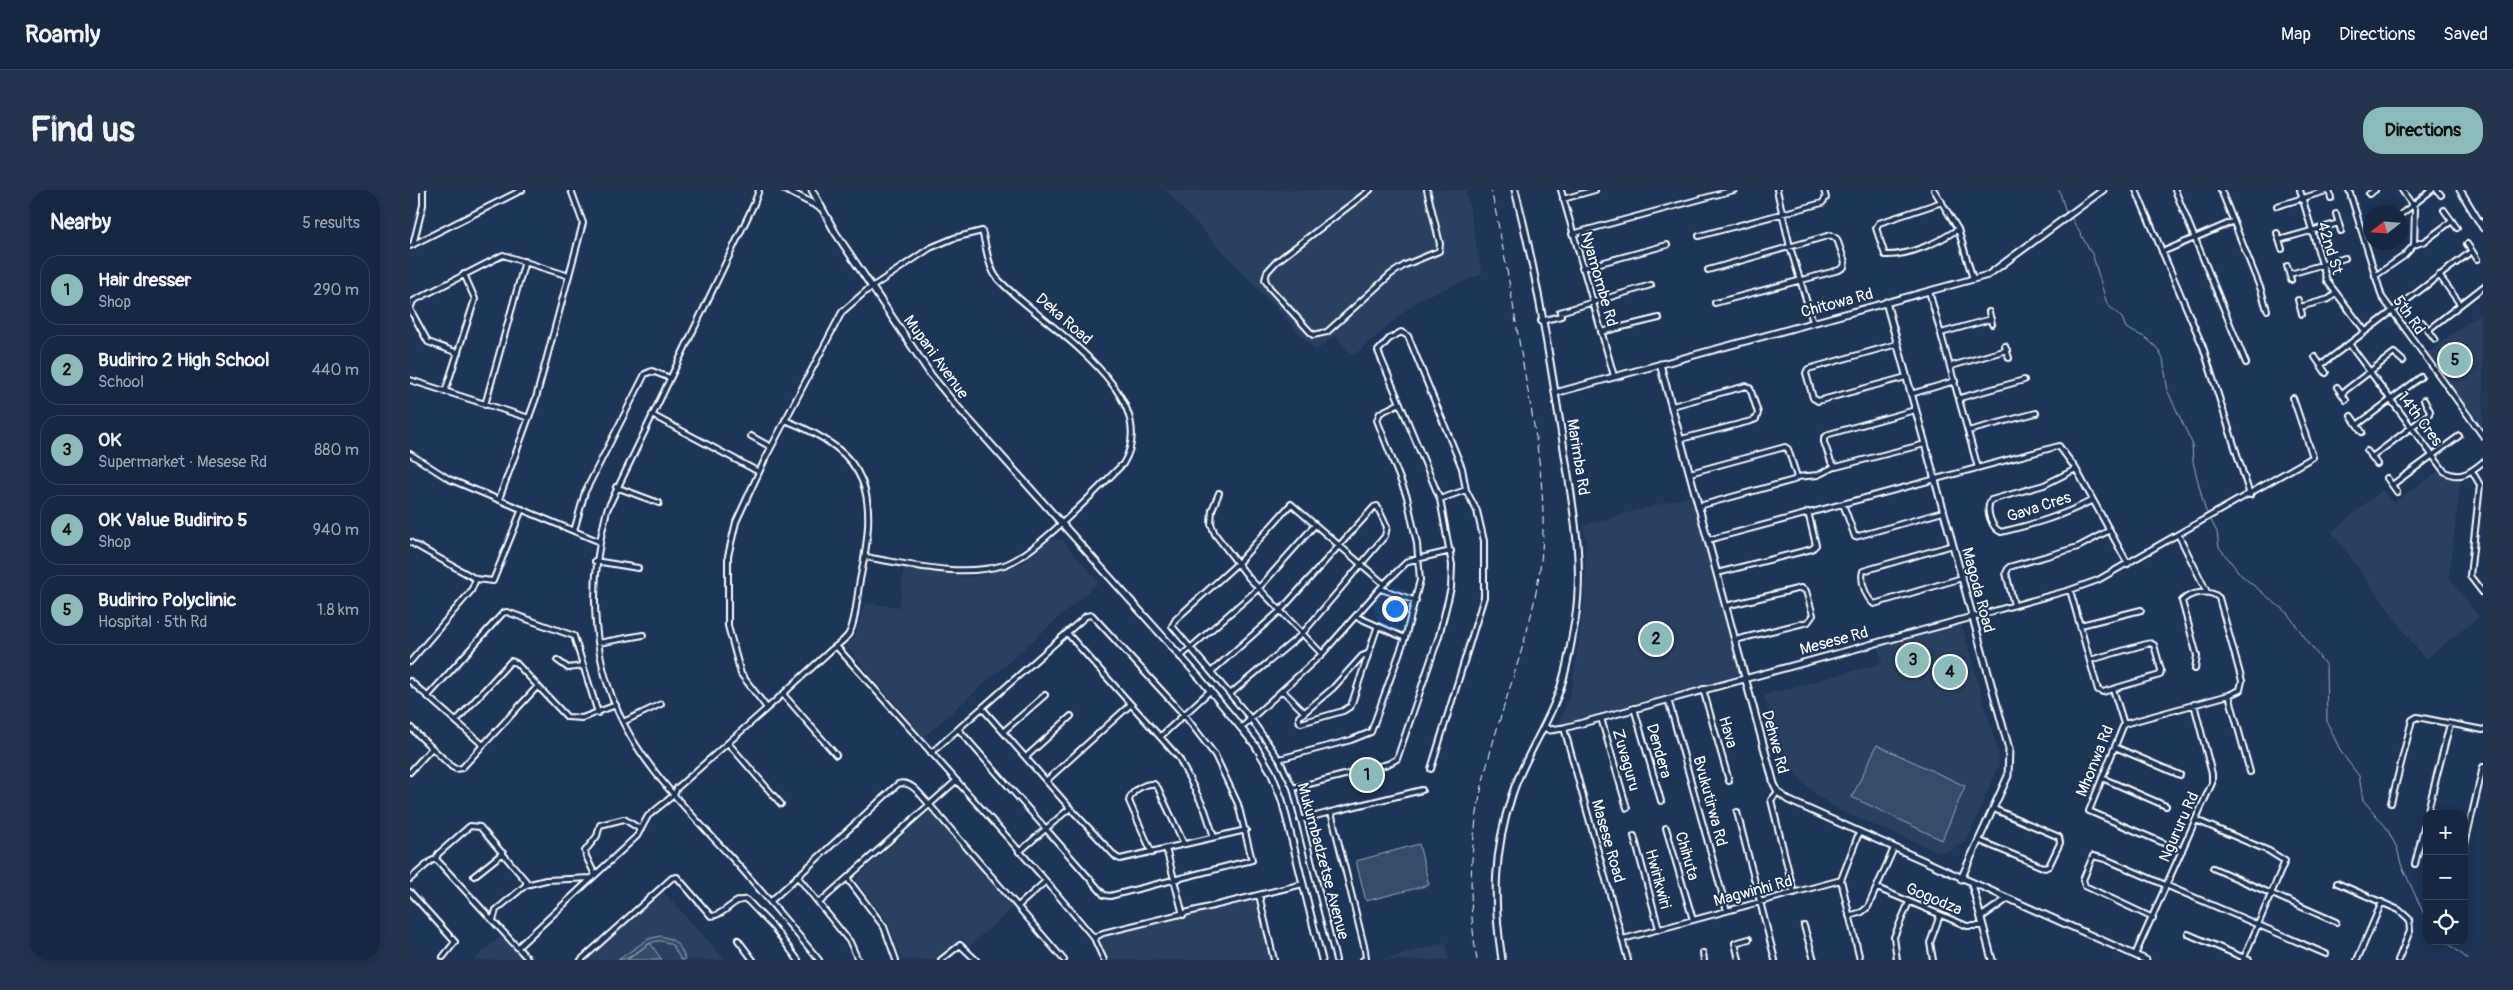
<!DOCTYPE html>
<meta charset="utf-8">
<style>
:root{--surface:#162841;--page:#23344c;--text:#f1f3f6;--muted:#9ea6b1;--line:#35445a;--accent:#8bbbb9}
body{margin:0;font-family:Pangolin,sans-serif;background:var(--page);color:var(--text)}
.controls{position:absolute;right:15px;bottom:15px;display:grid;overflow:hidden;border-radius:10px;box-shadow:0 2px 12px #0003}
.controls button{width:45px;height:45px;display:grid;place-items:center;padding:0;border:0;border-bottom:1px solid var(--line);background:var(--surface);color:var(--text);font:25px sans-serif}
.compass{position:absolute;left:1953px;top:15px;width:45px;height:45px;border-radius:50%;background:var(--surface);box-shadow:0 2px 12px #0003;rotate:253deg}
.you{position:absolute;left:984px;top:418px;width:18px;height:18px;margin:-12px;border:4px solid #fff;border-radius:50%;background:#1a73e8;box-shadow:0 0 0 8px #1a73e833}
.badge{display:grid;place-items:center;width:32px;height:32px;border-radius:50%;background:var(--accent);color:#111;font-size:16px;font-weight:700}
.pin{position:absolute;translate:-50% -50%;border:2px solid #fff;box-shadow:0 1px 5px #0006}
.list{margin:0;padding:0;list-style:none}
h2{display:flex;justify-content:space-between;align-items:center;height:65px;margin:0;padding:0 20px;font-size:21px}
h2 small{font-size:16px;font-weight:400;color:var(--muted)}
.list li{display:grid;grid-template-columns:32px 1fr auto;gap:15px;align-items:center;box-sizing:border-box;height:70px;margin:0 10px 10px;padding:0 10px;border:1px solid var(--line);border-radius:20px}
.list b{display:block;font-size:19px;white-space:nowrap}
.list p{margin:0;font-size:16px;white-space:nowrap;color:var(--muted)}
.list em{font-size:16px;font-style:normal;color:var(--muted)}
.icon{flex:none;width:28px;height:28px;fill:none;stroke:currentColor;stroke-width:2;stroke-linecap:round;stroke-linejoin:round}
.map{position:relative;flex:none;width:2073px;height:770px;overflow:hidden;border-radius:20px}
header{display:flex;align-items:center;gap:30px;box-sizing:border-box;height:70px;padding:0 25px;background:var(--surface);border-bottom:1px solid var(--line)}
header strong{font-size:24px}
nav{display:flex;gap:28px;margin-inline-start:auto;font-size:18px}
.intro{display:flex;align-items:center;justify-content:space-between;box-sizing:border-box;height:120px;padding:0 30px}
h1{margin:0;font-size:35px}
.button{padding:12px 22px;border-radius:20px;background:var(--accent);color:#111;font-size:18px;font-weight:700}
main{display:flex;gap:30px;padding:0 30px}
aside{flex:1;background:var(--surface);border-radius:20px;box-shadow:0 2px 12px #0003}
.map>svg:first-child{display:block}
.built{fill:#2a4161}
.green{fill:#364b69;stroke:#9aa5b4}
.lines{fill:none;stroke-linecap:round;stroke-linejoin:round}
.stream{stroke:#a0aab8;stroke-width:1}
.street-casing{stroke:#fff;stroke-width:8}
.secondary-casing{stroke:#fff;stroke-width:9}
.street{stroke:#1d3557;stroke-width:4}
.secondary{stroke:#1d3557;stroke-width:5}
.rail{stroke:#fff;stroke-width:1;stroke-dasharray:8 4;stroke-linecap:butt}
.labels{text-anchor:middle;dominant-baseline:central;stroke-width:4;stroke-linejoin:round;paint-order:stroke}
.street-label{font-size:16px;fill:#fff;stroke:#1d3557}
</style>
<header>
<strong>Roamly</strong>
<nav><a>Map</a><a>Directions</a><a>Saved</a></nav>
</header>
<div class="intro"><h1>Find us</h1><a class="button">Directions</a></div>
<main>
<aside>
<h2>Nearby<small>5 results</small></h2>
<ul class="list">
<li><span class="badge">1</span><div><b>Hair dresser</b><p>Shop</p></div><em>290 m</em></li>
<li><span class="badge">2</span><div><b>Budiriro 2 High School</b><p>School</p></div><em>440 m</em></li>
<li><span class="badge">3</span><div><b>OK</b><p>Supermarket · Mesese Rd</p></div><em>880 m</em></li>
<li><span class="badge">4</span><div><b>OK Value Budiriro 5</b><p>Shop</p></div><em>940 m</em></li>
<li><span class="badge">5</span><div><b>Budiriro Polyclinic</b><p>Hospital · 5th Rd</p></div><em>1.8 km</em></li>
</ul>
</aside>
<div class="map">
<svg width="2073" height="770" viewBox="0 0 2073 770">
<rect width="100%" height="100%" fill="#1d3557"/>
<filter id="ink" filterUnits="userSpaceOnUse"><feTurbulence type="fractalNoise" baseFrequency=".02" numOctaves="2"/><feDisplacementMap in="SourceGraphic" scale="10" xChannelSelector="R" yChannelSelector="G"/><feConvolveMatrix kernelMatrix="1 2 1 2 8 2 1 2 1" color-interpolation-filters="sRGB"/></filter>
<g filter="url(#ink)">
<path class="built" d="M755,0H1056L1072,84L1009,109L943,166L925,145L906,161Z
M2073,121V241L2017,163Z
M2029,281L2034,287L2051,289L2039,387L2069,427L2015,470L1922,342L1972,300L1983,313Z
M1284,305L1332,484L1149,534L1162,498L1174,414L1176,351L1173,335Z
M639,349L652,350L689,392L514,547L438,459V454L445,447L455,413L489,417L494,377L556,387L579,384L614,372Z
M1551,433L1589,565L1588,576L1559,646L1552,654L1540,661L1529,662L1430,621L1404,603L1387,585L1367,552L1354,505L1472,473L1468,456Z
M520,621L605,716L559,756L551,748L526,770H492L478,732L445,689Z
M253,701L315,770H175Z
M844,709L848,713L862,770H697L691,748Z
M93,744L116,770H64Z
M1036,752L1039,770H972Z"/>
<path class="green" d="M1467,555L1555,596L1532,650L1442,607Z
M1009,654L1019,695L956,711L946,671Z
M250,746C264,748 272,756 275,770H271L263,756C240,739 229,770 208,770L238,749Z
M240,753L252,770H217Z"/>
<g class="lines">
<path class="stream" d="M1649,0L1656,22
M1662,29L1683,66L1697,114L1712,128L1716,138L1736,148L1747,158L1753,169L1758,202L1782,253L1783,272L1795,319L1807,342L1809,357L1831,385L1877,423L1916,476L1917,532L1931,562L1949,586L1953,610L1976,637L1987,658L1991,674L2017,731
M2035,751L2059,770"/>
<defs>
<path id="street" d="M349,0L344,14L197,320C177,396 180,477 221,547C247,591 286,629 320,666C351,700 380,735 409,770
M375,0H384
M960,0L866,72L857,82L855,90L860,98L903,145L917,142L981,84L995,75L1029,61L1030,54L1017,0
M1151,0L1204,186
M1367,0L1380,57L1403,132
M1524,0L1548,39L1563,89
M1726,0L1793,157L1840,305
M1765,0L1836,173
M1811,0L1851,100L1857,120
M1890,0L1917,91L1955,141
M1939,0L1972,107L2073,246
M1992,0L2005,19L2004,55
M2027,0L2031,5
M1959,4L1965,0
M1153,9L1185,0
M1532,12L1469,33L1466,38L1475,65C1499,66 1529,52 1548,39
M1867,16L1919,0L1921,8
M2034,20L2047,38
M1926,24L1931,41
M1990,25L2022,0
M1867,43L1872,59
M1162,44L1324,0
M1289,46L1412,13L1416,8L1414,0
M1869,50L1929,33
M2057,54L2062,61
M3,55L13,15V0
M0,56L112,0
M1752,62L1822,32
M1877,76L1881,90
M1172,78L1257,55
M1298,80L1421,45L1427,49L1435,72L1434,77L1429,80L1305,113
M1880,84L1935,68
M2029,85L2050,114
M1965,86L1994,66L2004,55L2015,51L2042,31
M1519,101L1568,278
M1888,110L1892,124
M1890,117L1919,109L1925,104
M1579,122L1582,134
M1131,131L1151,126L1150,122L1241,95
M2012,132L2025,149
M2018,140L2073,97
M1191,142L1249,128
M1531,143L1581,129
M1487,154L1398,179L1396,183L1403,208L1408,211L1496,187
M1940,155L2034,281C2049,291 2061,282 2073,272
M1595,156L1599,168
M48,163L18,152L0,119L3,111L93,65L159,86
M1905,167L1916,183
M1911,175L2062,61L2067,69
M1541,176L1597,160
M0,190L119,228
M1927,197L1936,210
M35,202L65,109L54,84
M1932,203L1984,163L1993,171
M1501,204L1545,191
M1550,208L1614,190
M75,215L115,71
M1262,216L1336,196L1340,198L1348,223L1346,229L1341,231L1271,249
M1505,220L1419,244L1414,248V252L1421,272L1426,277L1515,254
M242,225L349,282
M1941,226L1952,242
M1947,235L2011,187
M1558,241L1626,223
M341,246L361,257
M1957,261L1962,267
M0,264L39,289L188,351
M1967,274L1962,267L2019,224L2020,221L2014,210
M1666,279L1634,295L1581,310C1575,319 1581,338 1591,342C1625,334 1652,326 1683,310
M2062,281L2070,295L2060,386L2073,403
M1280,283L1375,257L1378,259L1387,287L1384,290L1289,316
M1387,287L1408,285L1424,277
M1977,288L1982,295L2049,246
M1982,295L1987,302
M206,297L249,313
M809,303L802,320L801,334L805,344L839,388L912,464
M89,309L126,208L173,33L161,0
M1030,309L1056,300
M1433,314L1445,347L1533,322
M164,341L175,302L235,184L242,181L260,188
M1769,346L1797,402
M1298,350L1649,256L1666,279L1718,374
M0,352L66,389
M1543,355L1453,381C1450,391 1456,408 1464,414L1552,388
M185,371L228,378
M1307,383L1402,359L1406,355L1398,322
M971,399L1006,411
M1660,400L1688,500L1693,502L1703,499L1714,534L1679,621L1772,661
M1604,415L1596,383L1599,377L1668,357L1700,340
M1316,416L1391,398L1396,401L1403,425L1398,432L1325,450
M947,427L995,448
M1562,427L1660,400L1688,390L1903,267L1883,208
M1671,435L1731,420
M657,443L769,568L795,620L804,647
M188,453L233,445
M426,456L630,684L684,748L694,770
M957,464L952,466L923,498L889,527V531L891,533L933,521L941,516L967,438
M770,467L849,398L905,335
M147,470L158,478L173,476
M1680,470L1740,453L1744,455L1751,480L1750,485L1703,499
M0,472L61,401L66,389L83,391L112,319
M801,482L871,420L964,317L967,316L977,337L975,346L892,444L820,504
M0,491L73,555
M1293,499L1319,591
M873,501L894,522
M373,504C389,489 405,475 421,460C426,456 434,451 438,445C446,434 447,404 450,390C468,304 462,264 375,230
M1819,505L1840,582
M18,506L93,423L97,422L164,446L188,523
M1258,509L1317,721
M357,518L331,484L318,436V366L326,332L356,267L432,122L456,101L520,58L544,48L572,41C576,55 578,77 587,88C625,131 757,201 713,274C688,298 625,365 594,375C550,388 499,374 455,367
M1224,518L1251,611
M573,519L660,618L609,662
M1191,528L1217,618
M46,531L101,471L106,473L157,527L172,528L206,515
M213,532L251,514
M1714,534L1819,505L1830,500L1832,491L1809,408C1801,399 1780,402 1772,411L1787,466L1785,479
M0,537L42,577L46,579L52,578L128,496
M832,537L912,464L974,394L998,371L1041,361
M1154,538L1218,770
M594,541L635,505
M750,547L801,500
M318,553L371,614
M1705,557L1770,585
M521,563L676,426L682,425L775,526L805,565L828,614L842,670L700,706L694,705L549,540
M616,567L661,526
M869,569L941,550L961,542L995,448L1010,390L1007,354L997,307L967,230L970,223L990,213
M0,582L22,558
M1692,588L1756,616
M636,591L720,515
M883,598L978,574L987,569L1029,446L1041,398L1042,375L1030,309L968,161L979,149L991,142L998,146L1052,278L1056,300L1067,321L1074,351V407L1021,579
M1368,602L1361,610L1384,703
M1981,613L2002,530L2007,527L2073,540
M660,618L706,667L710,669L836,640
M921,622L1012,600
M1327,622L1365,770
M2017,624L2040,534
M890,630L921,622L955,760L956,769L953,770
M1786,630L1859,661L1875,671L1833,770
M1256,638L1283,730
M1224,646L1249,739
M1570,651L1635,678L1639,676L1650,653L1649,647L1584,619
M756,658L773,725
M2054,658L2073,577
M742,663L719,611C721,601 734,593 744,594L748,598L774,654
M2005,674L2017,625
M1803,678L1926,732
M185,685L176,666L175,661L187,646L190,635L214,629L230,639
M64,686L93,663
M387,686L440,752L448,770
M0,689L21,671L26,669
M1431,690L1450,770
M1927,693L1989,720L1999,729L2000,741L1988,770
M116,695L136,690L182,688
M1467,698L1557,736H1573
M0,702L45,752L33,767
M849,705L864,770
M361,711L488,594C502,590 510,605 519,614L654,770
M410,712L437,688
M608,716L636,691
M1439,726L1452,722L1458,717L1484,658
M1743,728L1675,696L1673,690L1683,666L1695,669L1916,764
M83,730L86,720L116,695V691L70,637L60,636L28,664L26,669L119,770
M1394,736L1404,770
M1778,744L1839,770
M684,748L693,743L893,694
M1213,749L1431,690L1449,643
M328,750L343,770
M108,757L227,646L238,626L264,605L267,598L373,504L426,565
M1293,763L1294,770
M1725,765L1802,593V584L1784,514
M171,770L262,688L267,687L301,726C315,726 323,707 337,710L364,738L388,770
M486,770L474,737L437,688L546,591
M531,770L550,755L566,770
M926,770L883,598L869,569L841,529L762,436L766,429L829,372L881,314L974,394
M1329,770L1325,753L1339,749
M1487,770L1484,747L1499,712
M1523,770L1520,753L1530,725
M1947,770L1972,712"/>
<path id="secondary" d="M402,0L425,42L521,185L545,214L789,487L845,555L861,582L872,610L912,770
M2050,0L2073,38
M378,1L411,18
M1476,112L1599,559L1598,586L1551,689
M1250,174L1364,594L1368,602L1378,610L1736,770
M1145,203L1578,85L1693,0
M1134,537L1140,540L1154,538L1562,427
M1562,694L1582,770
M1571,727L1597,709
M1092,770C1083,711 1083,663 1102,605C1112,573 1132,544 1145,512C1156,487 1160,458 1165,431C1175,369 1161,307 1152,246C1139,164 1126,80 1105,0"/>
</defs>
<use href="#street" class="street-casing"/>
<use href="#secondary" class="secondary-casing"/>
<use href="#street" class="street"/>
<use href="#secondary" class="secondary"/>
<path class="rail" d="M1067,770C1056,707 1061,636 1077,575C1093,511 1119,451 1129,385C1141,312 1124,235 1111,163C1102,108 1093,54 1081,0"/>
</g>
</g>
<g class="labels">
<g class="street-label">
<text transform="translate(1920 58) rotate(73)">42nd St</text>
<text transform="translate(1189 89) rotate(74)">Nyamombe Rd</text>
<text transform="translate(1427 113) rotate(-15)">Chitowa Rd</text>
<text transform="translate(1999 125) rotate(55)">5th Rd</text>
<text transform="translate(654 129) rotate(41)">Deka Road</text>
<text transform="translate(526 167) rotate(54)">Mupani Avenue</text>
<text transform="translate(2010 229) rotate(53)">14th Cres</text>
<text transform="translate(1168 267) rotate(81)">Marimba Rd</text>
<text transform="translate(1629 317) rotate(-18)">Gava Cres</text>
<text transform="translate(1568 400) rotate(75)">Magoda Road</text>
<text transform="translate(1424 451) rotate(-15)">Mesese Rd</text>
<text transform="translate(1318 542) rotate(74)">Hava</text>
<text transform="translate(1365 552) rotate(75)">Dehwe Rd</text>
<text transform="translate(1249 561) rotate(74)">Dendera</text>
<text transform="translate(1216 570) rotate(74)">Zuvaguru</text>
<text transform="translate(1685 571) rotate(-68)">Mhonwa Rd</text>
<text transform="translate(1300 611) rotate(75)">Bvukutirwa Rd</text>
<text transform="translate(1769 637) rotate(-66)">Ngururu Rd</text>
<text transform="translate(1198 651) rotate(74)">Masese Road</text>
<text transform="translate(1277 666) rotate(74)">Chihuta</text>
<text transform="translate(913 671) rotate(75)">Mukumbadzetse Avenue</text>
<text transform="translate(1248 689) rotate(75)">Hwirikwiri</text>
<text transform="translate(1343 701) rotate(-15)">Magwinhi Rd</text>
<text transform="translate(1524 709) rotate(23)">Gogodza</text>
</g>
</g>
</svg>
<div class="controls">
<button>+</button>
<button>−</button>
<button><svg class="icon" aria-label="locate" viewBox="0 0 24 24"><circle cx="12" cy="12" r="6"/><path d="M12 2v4M12 18v4M2 12h4M18 12h4"/></svg></button>
</div>
<svg class="compass" viewBox="-18 -18 36 36"><path d="M0-13l5 13h-10z" fill="#e53935"/><path d="M0 13l5-13h-10z" fill="#9ea6b1"/></svg>
<div class="you"></div>
<div class="pin badge" style="left:957px;top:585px">1</div>
<div class="pin badge" style="left:1246px;top:449px">2</div>
<div class="pin badge" style="left:1503px;top:470px">3</div>
<div class="pin badge" style="left:1540px;top:482px">4</div>
<div class="pin badge" style="left:2045px;top:170px">5</div>
</div>
</main>
